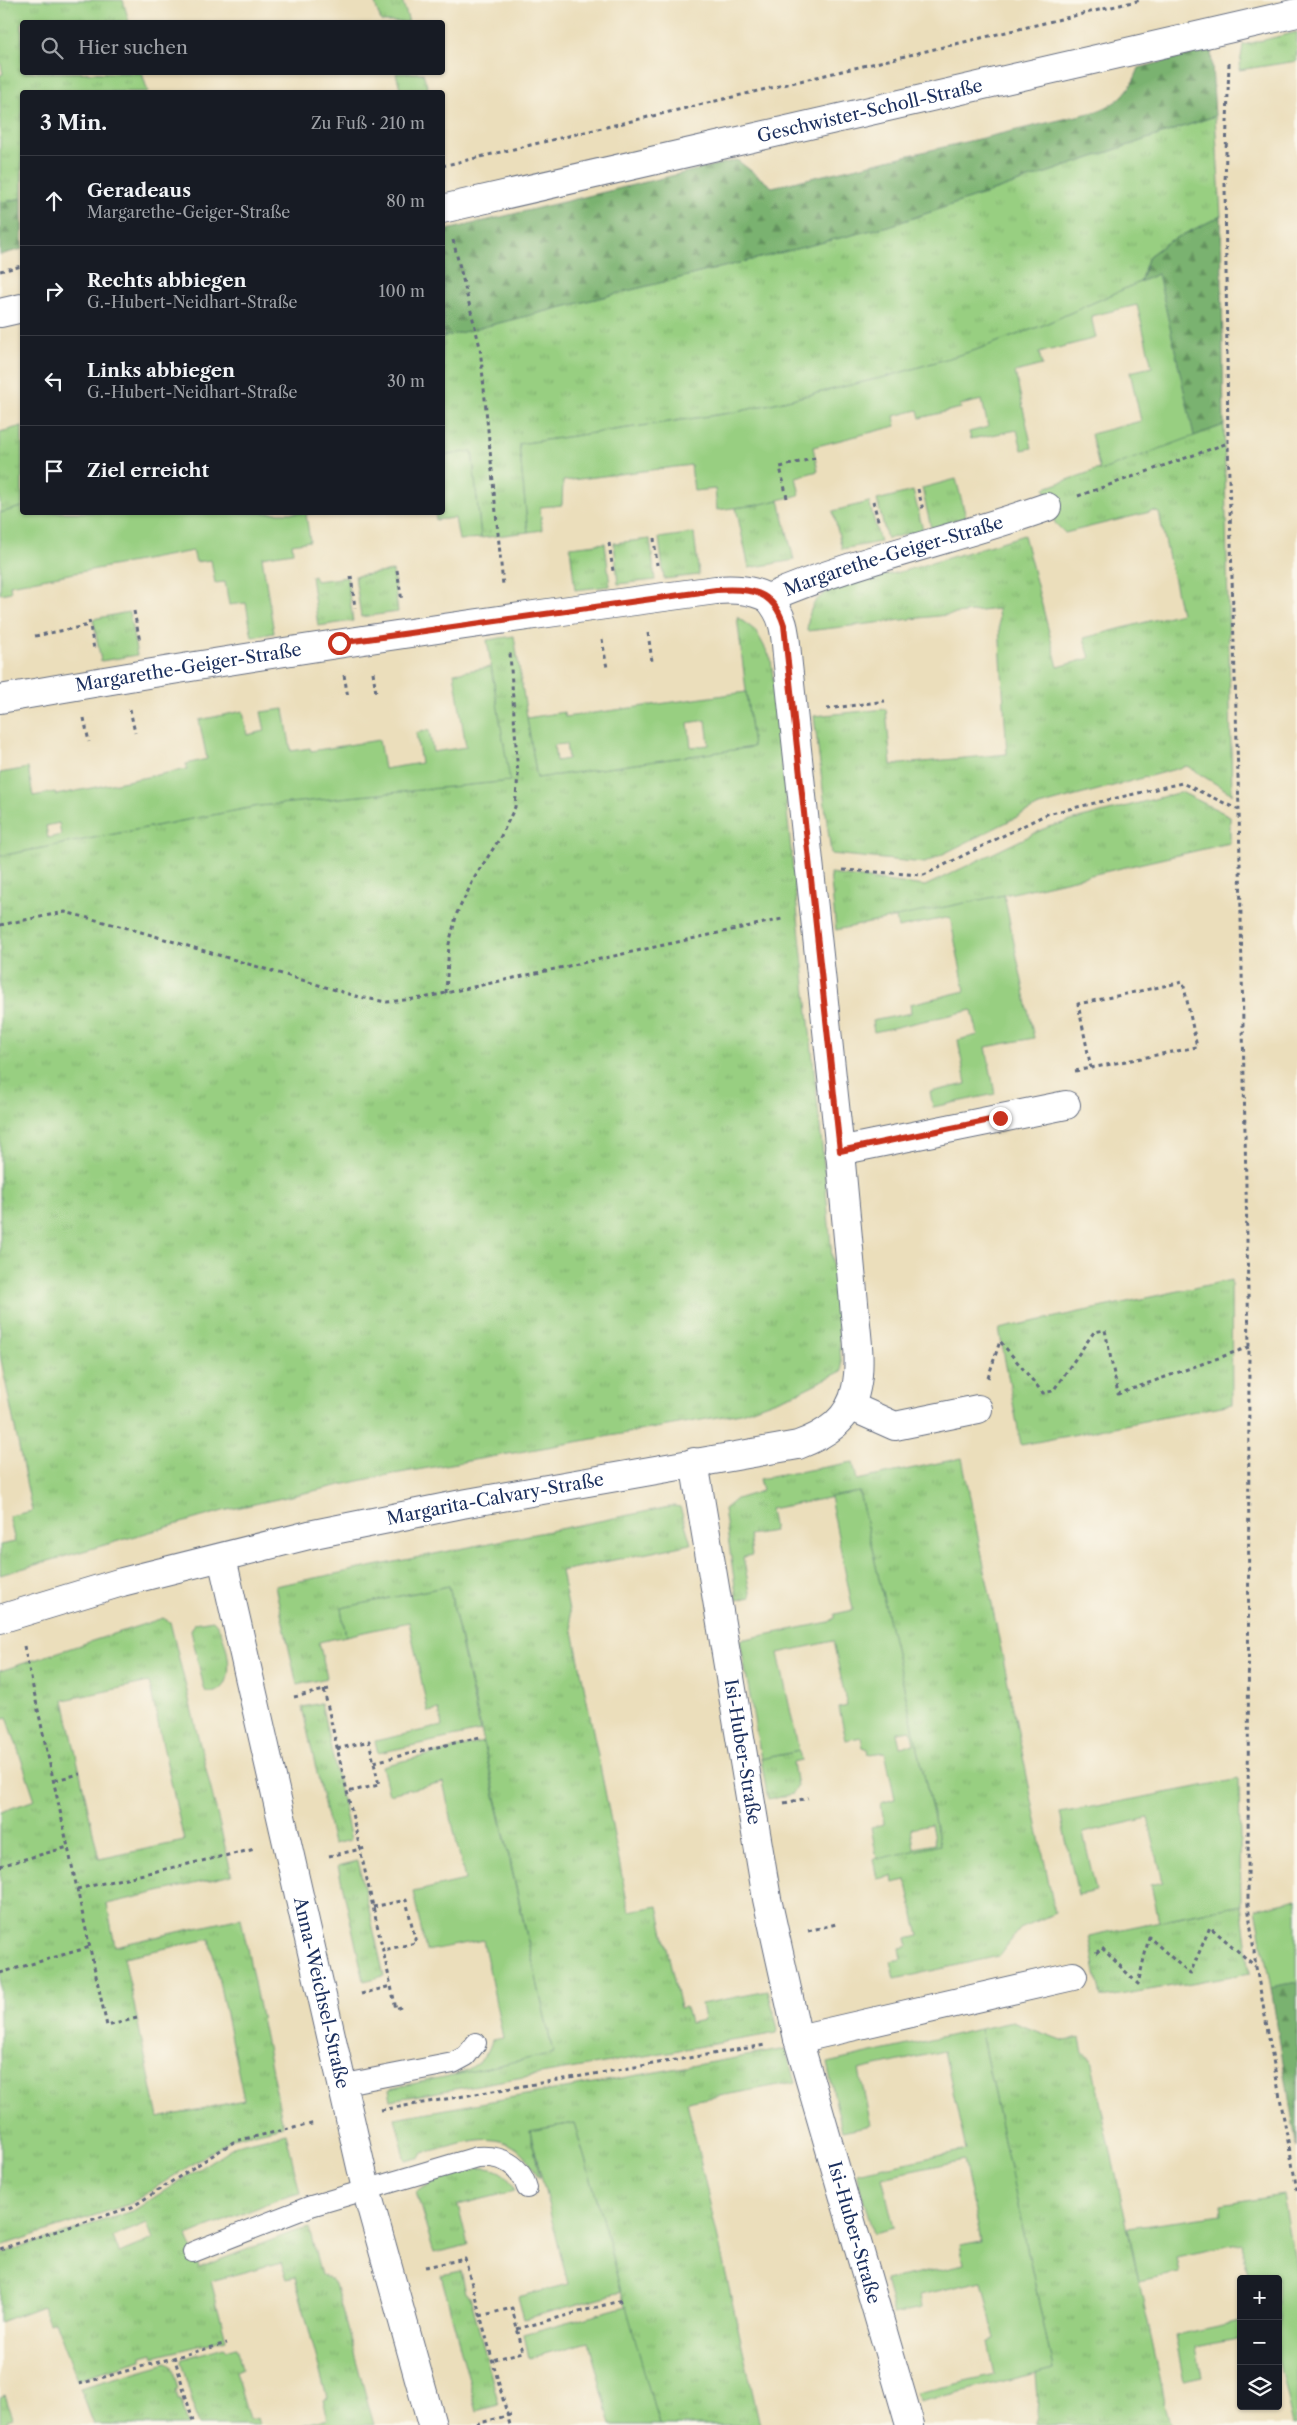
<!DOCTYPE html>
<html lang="de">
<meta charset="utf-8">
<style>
:root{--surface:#171b24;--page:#242831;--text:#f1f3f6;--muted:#9ea1a6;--line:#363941}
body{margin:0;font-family:"Libre Caslon Text",serif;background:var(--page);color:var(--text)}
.controls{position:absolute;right:15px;bottom:15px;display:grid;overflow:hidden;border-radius:5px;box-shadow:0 1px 4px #0004}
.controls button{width:45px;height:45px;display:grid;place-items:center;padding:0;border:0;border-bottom:1px solid var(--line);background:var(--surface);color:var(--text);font:25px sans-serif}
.stop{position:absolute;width:15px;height:15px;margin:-11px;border:4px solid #c8321e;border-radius:50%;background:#fff}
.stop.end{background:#c8321e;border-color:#fff;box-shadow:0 1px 5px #0008}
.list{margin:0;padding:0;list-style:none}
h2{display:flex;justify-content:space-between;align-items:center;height:65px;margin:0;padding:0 20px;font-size:21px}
h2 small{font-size:16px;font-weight:400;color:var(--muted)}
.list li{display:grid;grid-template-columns:32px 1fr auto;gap:15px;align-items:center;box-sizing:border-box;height:90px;padding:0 20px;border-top:1px solid var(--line)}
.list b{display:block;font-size:19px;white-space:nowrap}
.list p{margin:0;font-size:16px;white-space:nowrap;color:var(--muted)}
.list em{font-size:16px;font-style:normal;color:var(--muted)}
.icon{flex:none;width:28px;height:28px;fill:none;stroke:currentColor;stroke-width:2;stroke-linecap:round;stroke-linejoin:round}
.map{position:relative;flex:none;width:1297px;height:2425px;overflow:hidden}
.search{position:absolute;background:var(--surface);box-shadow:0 1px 4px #0004;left:20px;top:20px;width:425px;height:55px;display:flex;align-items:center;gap:12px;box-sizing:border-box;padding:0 18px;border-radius:5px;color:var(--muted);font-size:19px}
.panel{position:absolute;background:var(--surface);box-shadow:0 1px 4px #0004;left:20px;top:90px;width:425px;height:425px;border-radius:5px}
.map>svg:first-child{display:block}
.grass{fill:url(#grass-tufts);stroke:#5a7f70;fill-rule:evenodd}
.forest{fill:url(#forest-firs);stroke:#4a7066}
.garden{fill:#98cf81;stroke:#5a7f70;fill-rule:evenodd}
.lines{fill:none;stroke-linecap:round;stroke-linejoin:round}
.service-casing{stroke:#646c7f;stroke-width:22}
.minor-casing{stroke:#646c7f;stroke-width:30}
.path{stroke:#646c7f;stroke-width:3;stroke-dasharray:4 4;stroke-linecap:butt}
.service{stroke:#fff;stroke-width:20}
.minor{stroke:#fff;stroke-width:28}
.route{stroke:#c8321e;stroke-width:6}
.labels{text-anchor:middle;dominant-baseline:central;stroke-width:5;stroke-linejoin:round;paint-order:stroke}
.street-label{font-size:18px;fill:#1b2f5e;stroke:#fbf7ec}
</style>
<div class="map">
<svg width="1297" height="2425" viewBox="0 0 1297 2425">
<defs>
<pattern id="grass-tufts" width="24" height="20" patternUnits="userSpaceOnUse" patternTransform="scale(1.25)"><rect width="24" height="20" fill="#98cf81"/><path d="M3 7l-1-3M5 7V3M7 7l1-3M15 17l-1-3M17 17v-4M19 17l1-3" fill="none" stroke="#82b272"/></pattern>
<pattern id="forest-firs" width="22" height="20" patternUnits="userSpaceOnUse" patternTransform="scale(1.25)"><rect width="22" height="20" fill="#7ab26f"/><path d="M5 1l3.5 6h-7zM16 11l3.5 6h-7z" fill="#63915e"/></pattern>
</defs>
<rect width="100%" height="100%" fill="#fbf7ec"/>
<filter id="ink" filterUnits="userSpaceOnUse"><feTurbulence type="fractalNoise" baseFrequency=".02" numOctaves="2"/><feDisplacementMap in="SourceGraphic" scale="10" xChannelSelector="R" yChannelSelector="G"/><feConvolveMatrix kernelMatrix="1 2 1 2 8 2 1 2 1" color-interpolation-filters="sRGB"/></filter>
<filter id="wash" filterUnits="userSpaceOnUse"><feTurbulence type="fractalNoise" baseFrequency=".0096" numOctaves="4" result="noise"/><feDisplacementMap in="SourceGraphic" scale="20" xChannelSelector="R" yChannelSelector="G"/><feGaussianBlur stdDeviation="1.12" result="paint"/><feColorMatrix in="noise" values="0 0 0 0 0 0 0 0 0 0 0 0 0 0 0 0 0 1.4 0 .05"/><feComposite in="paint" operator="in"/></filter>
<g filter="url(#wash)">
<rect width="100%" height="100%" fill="#ebdebb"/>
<path class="grass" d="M0,0H123L129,22H22V72L142,73L148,92H22V198L0,203V75L3,74L0,60Z
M374,0H402L409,22H381Z
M1297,32V61L1239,70L1243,45Z
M396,73H423L429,92H401Z
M1215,116L1221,216L1168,242L1149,256L1140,282L1041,326L976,350L889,376L737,412L519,444L528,532L481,538L472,451L443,456L442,337L892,225Z
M1224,425L1232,794L1187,766L1039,806L925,863L831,854L814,716L886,709L891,765L1007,754L998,609L807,631C808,619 810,604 820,597C843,578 879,578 907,570C946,559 985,547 1024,535L1058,667L1090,658L1084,638L1181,613L1159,513L1154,511L1065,533L1055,523L1045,488Z
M22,426V507L0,513V432Z
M956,479L966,517L931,528L922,488Z
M913,491L923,530L887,539L877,500Z
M779,500L794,560L749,568L736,508Z
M869,502L880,542L842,549L833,511Z
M694,533L699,575L664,579L659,538Z
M650,539L655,580L618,584L614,543Z
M605,543L610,586L575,590L570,547Z
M393,571L398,612L361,617L355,576Z
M314,575L316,581L347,577L353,621L318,626L311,576Z
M129,612L137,655L101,661L93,619Z
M737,617L756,631L771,659L823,1156L842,1371L801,1391L741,1413L377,1477L223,1511L0,1575V1545L15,1542L9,1516L32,1511L0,1355V856L259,806L509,781L487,640L514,636L537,778L753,747Z
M1181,792L1230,816V843L1004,895L836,930L830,874L925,886L1048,827Z
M1231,1280L1232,1404L1021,1445L999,1329Z
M962,1458L1055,1913L1020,1929L999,1956L895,1979L891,1961L902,1959L900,1948L908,1946L906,1939L919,1936L906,1880L893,1883L892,1876L877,1879L873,1859L940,1845L859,1492L770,1509L774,1531L749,1535L752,1555L743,1557L751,1597L737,1600L724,1509L736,1499L762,1491L759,1479L853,1462L857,1480Z
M674,1506L680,1507L691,1544L561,1571L629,1911L658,1906L680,2008L686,2007L690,2023L704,2020L701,2004L768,1991L778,2029L777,2033L391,2100L389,2089L553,2053L449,1586L341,1608L346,1636L319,1642L327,1678L297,1685L275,1586Z
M163,1618L170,1622L232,1875L107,1904L115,1946L241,1918L283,2126L233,2138L130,2204L0,2246V1812L35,1800L7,1717L0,1719V1671ZM149,1682L184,1841L99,1859L64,1700ZM210,1939L244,2100L158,2118L124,1957Z
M213,1620C228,1634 242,1698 206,1692L204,1688L191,1631L195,1623Z
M321,1703L351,1840L333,1844L302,1707Z
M799,1751L801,1761L793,1763L797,1786L793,1794L768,1800L761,1759Z
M358,1861L384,1976L364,1981L338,1866Z
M1241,1904L1250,1973L1101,1998L1089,1936Z
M1012,2022L1064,2041L1080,2038L1083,2053L1091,2059L1170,2425H1036L1038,2400L1036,2373L1053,2369L980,2029Z
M781,2050L786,2051L795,2082L687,2102L760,2425H659L621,2292L597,2199L574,2123L530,2131L540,2177H538C512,2121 471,2141 423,2153L421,2157L406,2161L395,2118Z
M286,2133L300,2193L279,2199L187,2236L199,2268L293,2232L309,2228L321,2275L332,2280L335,2284L374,2425H302L328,2418L323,2400L327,2398L295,2277L287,2279L281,2262L211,2281L226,2339L154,2357L153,2353L142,2356V2360L77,2379L55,2321L49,2323L43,2306L0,2322V2254L133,2211L236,2145ZM147,2223L153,2239L119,2253L113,2237Z
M480,2168C496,2167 509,2174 515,2191L458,2205L468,2245L434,2253L416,2192L437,2180Z
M461,2271L466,2293L470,2296L499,2405L477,2411L441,2275Z
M224,2347L225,2350L236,2347L242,2368L235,2371L249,2420L257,2418L259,2425H199L181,2362L182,2359Z
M167,2363L172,2366L178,2389H176L178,2400H181L188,2425H94L80,2388Z
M5,2396L13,2418L7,2420L8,2425H0V2398Z"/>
<path class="forest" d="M1211,49L1215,116L892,225L443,337V231L737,160L772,187L1094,112C1118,104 1130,92 1139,68Z
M22,198V249L0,255V203Z
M1221,216L1224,425L1194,436L1158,274L1140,282L1149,256L1168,242Z
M1297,1983V2148L1271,1988Z"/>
<path class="garden" d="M1158,274L1194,436L1100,471L1091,434L1141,421L1130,372L1152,367L1137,305L1091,316L1096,338L1039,353L1042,365L1015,372L1032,448L1022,450L1017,430L971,439L969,432L988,427L982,400L960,405L961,408L920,418L918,410L894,416L896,426L813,447L818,471L796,477L800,495L757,505L717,510L715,489L694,491L691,465L563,481L562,505L540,507L542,530L528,532L519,444L737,412L889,376L976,350L1041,326Z
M472,451L481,538L459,540L455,518L436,520L435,513L442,512L443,456Z
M22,507V512L315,513L306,514L310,541L292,544L293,552L262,557L274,633L252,637L246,603L229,605L225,582L215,583L211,560L196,562L193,551L10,585L11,592L0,594V513Z
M491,667L510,781L259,806L0,856V773L28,768L33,796L55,792L56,795L187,769L186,764L207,759L199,720L243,711L247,735L265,731L261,712L284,709L291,751L310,748L311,751L379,740L384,769L421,763L416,733L429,730L433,752L466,747L454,673ZM59,823L61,835L48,838L46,826Z
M746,692L753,747L537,778L527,718L564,712L565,717ZM706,720L709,745L691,747L688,723ZM566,744L568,759L556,761L554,745Z
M1004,895L1034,1038L986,1047L995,1094L933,1107L930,1092L966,1084L958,1040L978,1035L972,1010L874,1032L872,1021L911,1013L910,1004L965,991L950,917L898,928L896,917Z
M859,1492L940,1845L877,1859L871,1827L884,1824L881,1803L895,1799L885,1752L869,1754L868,1749L863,1747L861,1737L846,1740L839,1708L847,1706L833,1641L778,1653L799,1751L761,1759L740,1640L829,1622L835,1618V1614L853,1610L830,1497ZM911,1730L914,1744L900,1747L897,1732ZM931,1824L935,1844L914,1848L911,1828Z
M449,1586L480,1731L378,1753L375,1741L442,1726L439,1710L428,1712L409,1622L346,1636L341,1608Z
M483,1742L553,2053L455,2075C473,2068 487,2060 492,2040L503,2038L483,1940L426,1951L413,1892L465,1880L443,1782L389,1794L382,1766Z
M1239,1779L1241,1904L1159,1921L1151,1885L1163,1882L1148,1818L1083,1833L1096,1891L1078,1895L1060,1813Z
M1297,1899V1983L1271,1988L1256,1909Z
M980,2029L1053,2369L919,2402L917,2393L995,2375L988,2342L995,2340L982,2281L920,2295L922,2308L894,2314L885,2281L964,2264L960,2245L981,2241L964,2160L882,2177L894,2228L873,2233L856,2173L966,2150L944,2051L859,2070L871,2125L842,2131L827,2063Z
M574,2123L597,2199L621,2292L524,2319L518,2297L568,2284L530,2131Z
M1283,2194L1297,2274V2424L1293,2425L1278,2359V2279H1249L1242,2243L1176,2257L1179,2273L1139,2281L1128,2228L1222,2215L1221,2204Z
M626,2306L659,2425H611L589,2342L529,2358L524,2334Z
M1241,2321V2338L1196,2347L1202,2377L1184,2381L1175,2335Z"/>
</g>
<g filter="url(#ink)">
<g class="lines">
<defs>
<path id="service" d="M340,2085L453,2063L466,2056L476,2043
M193,2252L311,2206L477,2157C501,2155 520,2164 527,2188"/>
<g id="minor">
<path id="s1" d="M442,209L1297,13"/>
<path d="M0,313L22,308"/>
<path id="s2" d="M0,699C238,657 476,622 716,590C735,589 750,589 768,598C858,559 954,540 1047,507"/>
<path d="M839,1151L1066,1105"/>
<path d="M850,1406L895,1426L978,1409"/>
<path id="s3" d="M694,1462L767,1899L798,2039L910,2425"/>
<path id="s4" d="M222,1558L366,2189L432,2425"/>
<path id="s5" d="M0,1619L122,1582L309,1535L462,1504L798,1445C825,1435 850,1420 856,1388C862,1361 856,1330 854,1303C849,1253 845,1202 840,1152C822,990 806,827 788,665C785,638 787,619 768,598"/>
<path d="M798,2039L1073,1976"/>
</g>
</defs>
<use href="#service" class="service-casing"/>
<use href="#minor" class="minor-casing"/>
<path class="path" d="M1229,63L1225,183L1228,443L1239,810L1249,1347L1248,1905L1256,1967L1297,2190
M442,166L1141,0
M453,240L480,347L503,585
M0,271L22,266
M918,489L923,510
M1078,496L1228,443
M787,498L780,467L815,458
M873,501L879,524
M654,538L657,565
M609,543L613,571
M397,570L402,601
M351,576L355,608
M134,611L140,642
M89,620L94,649
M648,633L652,661
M35,636L90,625
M602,639L607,668
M373,672L376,693
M344,675L348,697
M130,709L135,733
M827,709L885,701
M84,718L89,742
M843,870L924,875L1047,814L1182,783L1239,810
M0,925L65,912L131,929L359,997L387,1002L423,998L782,919
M446,993L449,944L457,913L475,877L500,838L515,807L518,776L510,653
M1075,1071L1091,1068L1197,1047L1183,982L1078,1004L1091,1068
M988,1378L1000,1341L1043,1393L1053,1391L1094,1332L1105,1330L1118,1394L1249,1347
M24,1646L107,2026L137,2018
M324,1690L391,1986
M294,1697L329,1689
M337,1749L369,1741L379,1785L347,1792
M374,1762L480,1737
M55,1780L80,1774
M784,1803L808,1798
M329,1856L366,1848
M0,1866L68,1847
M77,1889L255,1849
M373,1907L406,1900L416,1943L383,1950
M808,1931L836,1924
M1096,1953L1102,1948L1138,1984L1149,1937L1190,1974L1210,1927L1255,1966
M0,1973L90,1947
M361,1994L391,1986L396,2009L403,2006
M381,2110L765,2045
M0,2249L132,2207L235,2141L316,2123
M425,2267L465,2259L510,2425
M480,2316L512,2308L523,2352L492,2360
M517,2329L623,2300
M174,2356L194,2425
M79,2384L227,2343
M476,2424L514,2414"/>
<use href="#service" class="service"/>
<use href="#minor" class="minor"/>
</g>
</g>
<g class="lines" filter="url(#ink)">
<path class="route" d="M339,643L716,590C749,588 773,589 784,625L840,1151L1000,1118"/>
</g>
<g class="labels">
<g class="street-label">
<text stroke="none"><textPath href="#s1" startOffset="439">Geschwister-Scholl-Straße</textPath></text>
<text stroke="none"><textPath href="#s2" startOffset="910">Margarethe-Geiger-Straße</textPath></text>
<text stroke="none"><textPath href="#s2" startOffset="191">Margarethe-Geiger-Straße</textPath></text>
<text stroke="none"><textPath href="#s5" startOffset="510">Margarita-Calvary-Straße</textPath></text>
<text stroke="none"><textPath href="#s3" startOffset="294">Isi-Huber-Straße</textPath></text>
<text stroke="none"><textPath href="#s4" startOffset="446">Anna-Weichsel-Straße</textPath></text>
<text stroke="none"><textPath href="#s3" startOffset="788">Isi-Huber-Straße</textPath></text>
</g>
</g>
</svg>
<div class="controls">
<button>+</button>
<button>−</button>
<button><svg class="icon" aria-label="layers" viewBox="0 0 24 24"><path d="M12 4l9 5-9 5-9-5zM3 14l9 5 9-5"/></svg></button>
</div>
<div class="stop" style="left:339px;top:643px"></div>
<div class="stop end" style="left:1000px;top:1118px"></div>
<div class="search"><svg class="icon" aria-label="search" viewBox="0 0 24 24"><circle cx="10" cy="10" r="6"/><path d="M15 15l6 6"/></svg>Hier suchen</div>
<section class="panel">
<h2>3 Min.<small>Zu Fuß · 210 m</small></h2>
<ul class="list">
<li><svg class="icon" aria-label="ahead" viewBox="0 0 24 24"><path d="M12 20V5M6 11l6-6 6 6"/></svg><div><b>Geradeaus</b><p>Margarethe-Geiger-Straße</p></div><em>80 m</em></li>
<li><svg class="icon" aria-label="right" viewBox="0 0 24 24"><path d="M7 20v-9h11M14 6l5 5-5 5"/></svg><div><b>Rechts abbiegen</b><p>G.-Hubert-Neidhart-Straße</p></div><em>100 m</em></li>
<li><svg class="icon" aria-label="left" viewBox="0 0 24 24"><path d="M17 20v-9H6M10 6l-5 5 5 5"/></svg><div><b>Links abbiegen</b><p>G.-Hubert-Neidhart-Straße</p></div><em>30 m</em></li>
<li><svg class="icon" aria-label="arrive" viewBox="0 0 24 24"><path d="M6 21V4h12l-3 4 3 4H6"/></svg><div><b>Ziel erreicht</b></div></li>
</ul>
</section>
</div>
